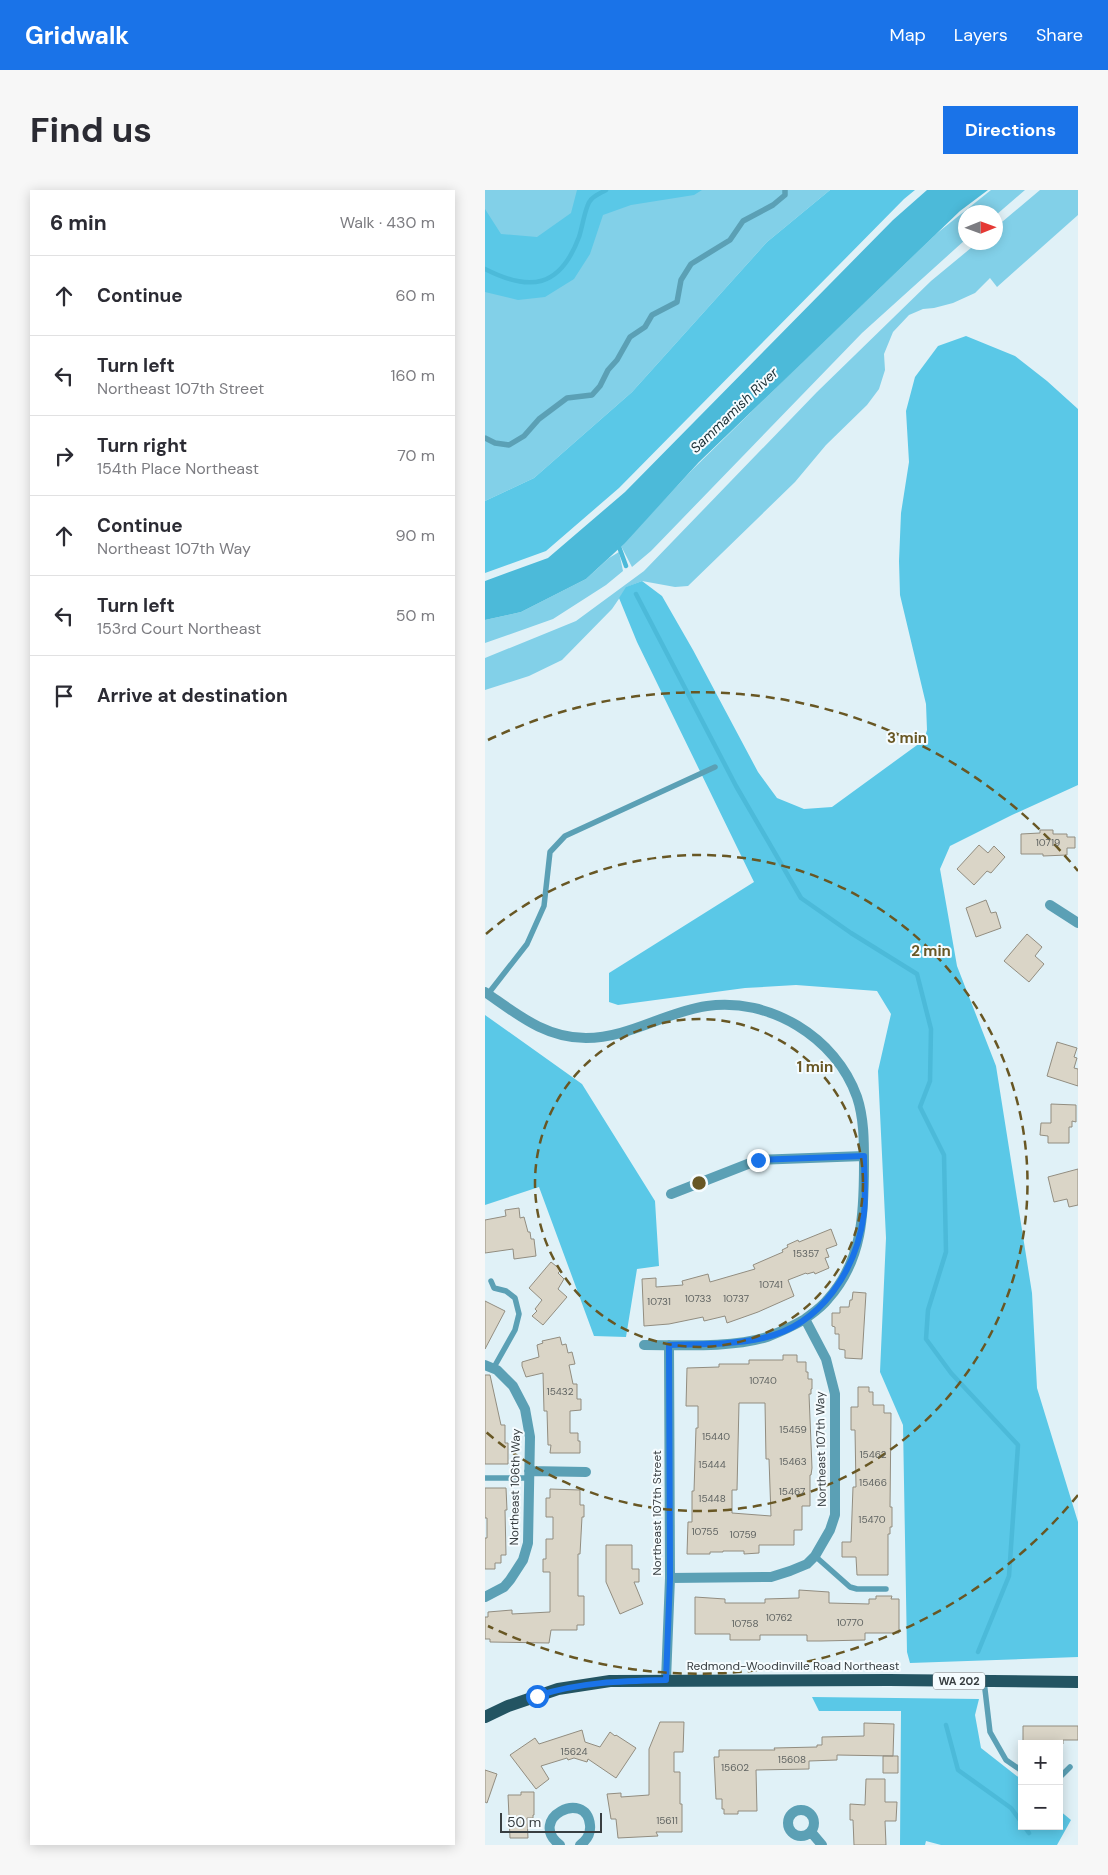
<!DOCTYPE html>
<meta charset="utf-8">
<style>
:root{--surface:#fff;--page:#f7f7f7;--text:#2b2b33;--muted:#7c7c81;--line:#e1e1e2;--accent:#1a73e8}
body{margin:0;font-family:"DM Sans",sans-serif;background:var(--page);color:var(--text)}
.controls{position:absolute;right:15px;bottom:15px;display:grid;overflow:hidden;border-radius:0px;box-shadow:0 2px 12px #0003}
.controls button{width:45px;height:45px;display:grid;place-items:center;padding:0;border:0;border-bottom:1px solid var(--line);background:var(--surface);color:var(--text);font:25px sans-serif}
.compass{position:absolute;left:473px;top:15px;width:45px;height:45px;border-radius:50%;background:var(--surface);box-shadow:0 2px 12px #0003;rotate:89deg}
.scale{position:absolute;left:15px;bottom:12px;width:102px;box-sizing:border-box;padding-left:5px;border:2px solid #383e41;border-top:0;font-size:14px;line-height:18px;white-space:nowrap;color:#383e41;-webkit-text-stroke:4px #f5fcff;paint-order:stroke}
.stop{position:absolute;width:15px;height:15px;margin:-11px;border:4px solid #1a73e8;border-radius:50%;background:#fff}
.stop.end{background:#1a73e8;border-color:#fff;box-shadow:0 1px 5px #0008}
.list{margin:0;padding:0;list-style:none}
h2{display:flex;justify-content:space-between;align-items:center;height:65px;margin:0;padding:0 20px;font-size:21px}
h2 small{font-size:16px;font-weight:400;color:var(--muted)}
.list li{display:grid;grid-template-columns:32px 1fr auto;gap:15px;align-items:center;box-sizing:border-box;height:80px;padding:0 20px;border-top:1px solid var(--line)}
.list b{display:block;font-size:19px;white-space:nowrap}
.list p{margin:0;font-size:16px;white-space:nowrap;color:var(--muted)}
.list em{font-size:16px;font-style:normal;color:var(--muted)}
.icon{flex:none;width:28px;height:28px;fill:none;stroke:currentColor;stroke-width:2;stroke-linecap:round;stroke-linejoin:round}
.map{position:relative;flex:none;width:593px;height:1655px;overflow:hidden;border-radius:0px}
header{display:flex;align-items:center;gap:30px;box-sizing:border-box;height:70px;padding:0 25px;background:var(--accent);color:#fff}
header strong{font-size:24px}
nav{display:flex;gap:28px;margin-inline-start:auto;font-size:18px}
.intro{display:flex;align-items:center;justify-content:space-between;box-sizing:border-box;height:120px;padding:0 30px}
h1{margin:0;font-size:35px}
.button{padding:12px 22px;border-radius:0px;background:var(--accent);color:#fff;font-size:18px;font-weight:700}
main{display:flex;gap:30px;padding:0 30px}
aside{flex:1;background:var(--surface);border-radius:0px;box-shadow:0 2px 12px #0003}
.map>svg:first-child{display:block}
.green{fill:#82d0e8}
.forest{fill:#5ac8e7}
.water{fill:#4cbad9}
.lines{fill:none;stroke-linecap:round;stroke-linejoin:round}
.stream{stroke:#4cbad9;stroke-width:4.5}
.building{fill:#dad5c7;stroke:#928d80;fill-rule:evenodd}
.service{stroke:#5ba0b5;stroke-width:5.5}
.minor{stroke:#5ba0b5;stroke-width:10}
.primary{stroke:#235462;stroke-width:12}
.route{stroke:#1a73e8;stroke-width:6}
.ring{fill:none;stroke:#685724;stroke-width:2.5;stroke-dasharray:9 6}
.labels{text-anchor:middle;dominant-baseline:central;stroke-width:4;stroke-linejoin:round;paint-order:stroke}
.number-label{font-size:10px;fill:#606462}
.shield{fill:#f5fcff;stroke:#71777a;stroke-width:1}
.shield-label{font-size:11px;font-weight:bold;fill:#383e41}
.street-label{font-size:12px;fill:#383e41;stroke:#f5fcff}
.water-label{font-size:14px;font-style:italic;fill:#1c2f35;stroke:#f5fcff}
.centre{fill:#685724;stroke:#f5fcff;stroke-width:2.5}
.ring-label{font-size:15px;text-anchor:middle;font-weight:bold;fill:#685724;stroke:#f5fcff;stroke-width:4;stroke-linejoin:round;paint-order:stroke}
</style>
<header>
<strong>Gridwalk</strong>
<nav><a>Map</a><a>Layers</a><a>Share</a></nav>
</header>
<div class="intro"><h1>Find us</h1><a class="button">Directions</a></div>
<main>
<aside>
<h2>6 min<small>Walk · 430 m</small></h2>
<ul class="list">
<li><svg class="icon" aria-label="ahead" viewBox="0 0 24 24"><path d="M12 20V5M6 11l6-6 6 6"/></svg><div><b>Continue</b></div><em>60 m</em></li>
<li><svg class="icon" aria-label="left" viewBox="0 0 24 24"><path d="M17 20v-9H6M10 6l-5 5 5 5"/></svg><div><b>Turn left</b><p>Northeast 107th Street</p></div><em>160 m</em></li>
<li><svg class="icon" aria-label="right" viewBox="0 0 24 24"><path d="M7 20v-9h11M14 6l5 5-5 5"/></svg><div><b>Turn right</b><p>154th Place Northeast</p></div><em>70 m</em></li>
<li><svg class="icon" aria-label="ahead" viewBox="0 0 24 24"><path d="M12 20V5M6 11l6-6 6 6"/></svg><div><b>Continue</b><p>Northeast 107th Way</p></div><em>90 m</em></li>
<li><svg class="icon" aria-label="left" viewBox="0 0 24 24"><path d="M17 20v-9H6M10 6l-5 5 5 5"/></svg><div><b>Turn left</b><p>153rd Court Northeast</p></div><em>50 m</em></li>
<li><svg class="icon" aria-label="arrive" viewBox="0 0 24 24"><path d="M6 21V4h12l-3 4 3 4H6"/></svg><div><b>Arrive at destination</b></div></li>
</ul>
</aside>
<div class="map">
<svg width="593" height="1655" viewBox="0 0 593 1655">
<rect width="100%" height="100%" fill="#e0f1f7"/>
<path class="green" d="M0,0H345L282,52L147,202L49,288L0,311Z
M506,0H540L511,25L510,22H480V50L377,143L166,361L147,377L136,356L207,280L299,190L451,44Z
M555,0H593V25L512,97L505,88L490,103L468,113L449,118L438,119L424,125L408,142L399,164L400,180L394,199L382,215L341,255L310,292L203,396L190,397L157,391L142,397L127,419L77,470L44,486L0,500V468L91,431L159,381L332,202L446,91L492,53L510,52L511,37Z
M134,362L138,381L121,395L68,429L0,453V430L36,422L101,389L124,368Z"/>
<path class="forest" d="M92,0H217L209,5L146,15L118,25L105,64L89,89L60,107L33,110L0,102V19L16,44L52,47L86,23Z
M345,0H430L419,9L134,298L61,361L0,383V311L49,288L147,202L282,52Z
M481,146L530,166L562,191L593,219V595L527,625L465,656L455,679L472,776L511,876L547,1103L552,1198L593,1332V1467L425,1473L422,1462L418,1235L395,1182L401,1048L393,881L406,824L392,801L311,795L260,798L133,815L124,812V783L269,692L152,452L134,408L141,397L157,391L177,406L208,460L273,582L292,608L319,619L347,617L439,550L442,540L441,514L415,405L414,371L416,323L424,272L421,221L430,187L453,156Z
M0,825L97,894L170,1011L174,1076L152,1079L141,1147L109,1146L54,997L0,1015Z
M327,1507L494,1509L490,1525L496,1558L537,1590V1636H574V1620L586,1630L572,1655H456L441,1651L440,1655H415L416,1521H334Z"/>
<path class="water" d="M442,0H503L475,21L214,272L140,353L101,389L36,422L0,430V391L63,368L140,302L408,30Z"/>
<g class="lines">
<path class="stream" d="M0,79C45,102 75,98 94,47C97,39 100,17 105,11C108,6 116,3 121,0
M133,354L141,376
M151,404L251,596L316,708L366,743L432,784L446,839L445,891L435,917L459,965L461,1062L443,1120L441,1149L466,1183L533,1255L524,1386L493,1462
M461,1535L473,1580L526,1618L537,1633
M539,1636L544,1643"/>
</g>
<path class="building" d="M555,640H568V644H582V647H590V658H582V665L558,666V664H536V644L555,643Z
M494,655L503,663L509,656L520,667L506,683L502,681L489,695L472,679Z
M501,710L506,723L511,722L516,738L491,747L481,718Z
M542,744L557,757L550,766L559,774L544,792L519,771Z
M572,852L592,858L589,867L592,868L589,878L593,879V896L562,886Z
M566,914L591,915V932L587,931V937H584V953H563V946L555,945L556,933H566Z
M593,979V1015L584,1017L582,1009L569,1012L563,987Z
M34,1018L35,1028L39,1027L43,1042H45L46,1049H49L51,1066L29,1069L28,1059L0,1063V1030L21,1026L20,1020Z
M346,1039L352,1055L341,1059L344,1067L340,1068L344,1078L330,1084L329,1082L322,1084L321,1083L303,1090L309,1106L273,1122L242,1133L240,1126L219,1131L218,1127L184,1134L159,1136L157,1089L171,1088V1097L198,1095L197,1091L223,1084L225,1092L270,1079L268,1075L298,1062L297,1060L303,1057L302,1055L313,1050L314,1052Z
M66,1072L76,1080L73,1083L79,1089L73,1099L82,1107L58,1135L47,1126L52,1121L50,1119L57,1110L44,1098Z
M368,1102L381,1103L377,1169L360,1168V1160L354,1159V1144H350V1137L347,1136V1123H355V1117H364L365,1110H367Z
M0,1111L20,1121L0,1159Z
M75,1147L77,1155L81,1154L83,1163L87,1162L90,1174L84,1175L88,1194H92V1209H96V1220L85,1221V1243H93V1251H95V1263H65L66,1255H63L62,1221H59L58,1183L41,1187L37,1176V1172L54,1167L52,1155L58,1153L57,1151Z
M298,1165H312V1172H321V1182H323V1189H327V1199H326V1204H324L327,1278L326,1285H325V1316H317V1340H309V1355H274V1363L259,1364V1361H238V1362H225V1364H202L203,1332H207V1301H209L211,1238H213V1216H201L202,1178L234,1177V1174H264V1170H298ZM254,1213H280L281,1269H284L286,1326L247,1323V1300H252Z
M0,1185H5L16,1235H20V1253H23V1274H0Z
M373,1197H384V1202H388V1215H399V1223H406L405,1317H407V1337H405V1344H403V1385H372L371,1367H357V1352H366L368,1297H371L370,1240H366V1217H373Z
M0,1298H21L22,1320H20L21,1365H16V1373H10V1379H0V1348H2V1328H0Z
M65,1299L95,1300V1315H99V1327H97L95,1364H93V1406H99V1435H92V1440H66L64,1453L5,1452V1449H0V1427H3V1422L27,1420V1424L65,1422V1382H58V1369H61V1349H68V1327H61V1308H65Z
M121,1355H147V1379H154V1392H149L158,1414L135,1424L121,1392Z
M314,1400L344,1402V1413L384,1414V1409H391V1406H407L406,1409H414V1443H380V1450L336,1451H322V1445H275V1450H245V1444H210V1407L240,1409V1413H280V1409L314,1408Z
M175,1532H199L198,1562H189V1582H195V1614H197V1642H171L173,1646L133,1648L131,1629H126L122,1604L136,1603V1607L164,1605V1559Z
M379,1533L409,1534L408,1566L352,1565V1570L324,1571V1579L271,1580L272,1621H253V1624H239V1619H237V1609H231L229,1567H234V1560H290L289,1558L332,1557V1555H337V1547L379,1546Z
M538,1536H593V1550H578V1554H538Z
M97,1540L100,1552L115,1557L125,1542L130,1546L131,1545L151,1558L131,1588L103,1569L102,1572L89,1568L83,1570L82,1568L56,1576L64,1589L51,1599L25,1565L50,1548L54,1554Z
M398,1566H413V1583H398Z
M0,1580L12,1584L2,1613L0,1612Z
M381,1589H400V1612H412L411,1631H400L401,1655H369L368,1630H365V1614L380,1615Z
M36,1602H49V1625H48V1628H42L43,1648H25L23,1605H36Z"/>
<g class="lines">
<path class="service" d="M0,248L10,253L24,255L39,246L54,229L82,208L107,205L115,196L123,180L132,170L145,147L160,137L167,125L192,112L196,90L206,74L245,50L258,31L288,15L300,5V0
M3,804L42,754L59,716L65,662L80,646L230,577
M6,1091L9,1098L21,1101L30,1108L34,1124L30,1140L8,1179
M0,1288H44
M330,1366L365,1397L372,1399H401
M499,1491L505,1542L521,1570L537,1581
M574,1588L585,1577"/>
<path class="minor" d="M565,715L593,733
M0,802C32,824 60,848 101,848C144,848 180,822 222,816C284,807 351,847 372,907C379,928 379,951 379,974C379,1023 378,1070 343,1109C337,1117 328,1123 320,1129L341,1169L350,1204V1325L345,1340L330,1366L322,1374L305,1381L286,1387L185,1388
M186,1004L273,970L379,966
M159,1155C196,1155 247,1158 282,1147C295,1142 308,1136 320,1129
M0,1175L12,1180L28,1196L40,1219L45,1247L43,1353L38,1370L25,1390L19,1397L0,1407
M44,1281L101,1282
M181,1490L185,1388L184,1155
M303 1633a13 13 0 1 1 26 0a13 13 0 1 1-26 0Z
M326,1642L337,1655
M75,1655C41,1629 101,1598 105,1635C106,1644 102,1650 95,1655"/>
<path class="primary" d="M0,1527L23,1516L73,1499L125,1491L404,1490L593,1492"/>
</g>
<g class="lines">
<path class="route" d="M52,1506C94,1492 137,1491 181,1490L185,1388L184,1155C215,1154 247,1155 278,1148C337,1135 372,1079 379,1023C381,1004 379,984 379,966L273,970"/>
</g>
<g class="ring">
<circle cx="214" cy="993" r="164"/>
<path d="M1 744A328 328 0 1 1 1 1242"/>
<path d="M593 1305A491 491 0 0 1 3 1436M3 550A491 491 0 0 1 593 681"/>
</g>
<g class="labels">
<g class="number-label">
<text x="563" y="652">10719</text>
<text x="321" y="1063">15357</text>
<text x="286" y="1094">10741</text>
<text x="213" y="1108">10733</text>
<text x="251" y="1108">10737</text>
<text x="174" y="1111">10731</text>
<text x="278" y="1190">10740</text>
<text x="75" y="1201">15432</text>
<text x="308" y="1239">15459</text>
<text x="231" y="1246">15440</text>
<text x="388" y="1264">15462</text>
<text x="308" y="1271">15463</text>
<text x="227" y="1274">15444</text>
<text x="388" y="1292">15466</text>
<text x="307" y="1301">15467</text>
<text x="227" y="1308">15448</text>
<text x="387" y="1329">15470</text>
<text x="220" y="1341">10755</text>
<text x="258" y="1344">10759</text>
<text x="294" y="1427">10762</text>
<text x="365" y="1432">10770</text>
<text x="260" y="1433">10758</text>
<text x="89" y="1561">15624</text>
<text x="307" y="1569">15608</text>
<text x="250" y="1577">15602</text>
<text x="182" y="1630">15611</text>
</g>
<rect class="shield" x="448" y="1482.5" width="52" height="17" rx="4"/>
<g class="shield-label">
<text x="474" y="1491">WA 202</text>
</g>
<g class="street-label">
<text transform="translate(336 1259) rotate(-91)">Northeast 107th Way</text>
<text transform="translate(30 1297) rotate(-89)">Northeast 106th Way</text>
<text transform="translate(172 1323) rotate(-90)">Northeast 107th Street</text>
<text x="308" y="1476">Redmond-Woodinville Road Northeast</text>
</g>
<g class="water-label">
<text transform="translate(249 220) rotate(-44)">Sammamish River</text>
</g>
</g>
<circle cx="214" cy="993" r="8" class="centre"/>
<g class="ring-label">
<text x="422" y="553">3 min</text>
<text x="446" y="766">2 min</text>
<text x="330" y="882">1 min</text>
</g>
</svg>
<div class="controls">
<button>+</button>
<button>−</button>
</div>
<svg class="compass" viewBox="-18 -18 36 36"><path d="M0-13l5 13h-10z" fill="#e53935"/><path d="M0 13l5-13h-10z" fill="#7c7c81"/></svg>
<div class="scale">50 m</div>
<div class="stop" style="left:52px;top:1506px"></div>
<div class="stop end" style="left:273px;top:970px"></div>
</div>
</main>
